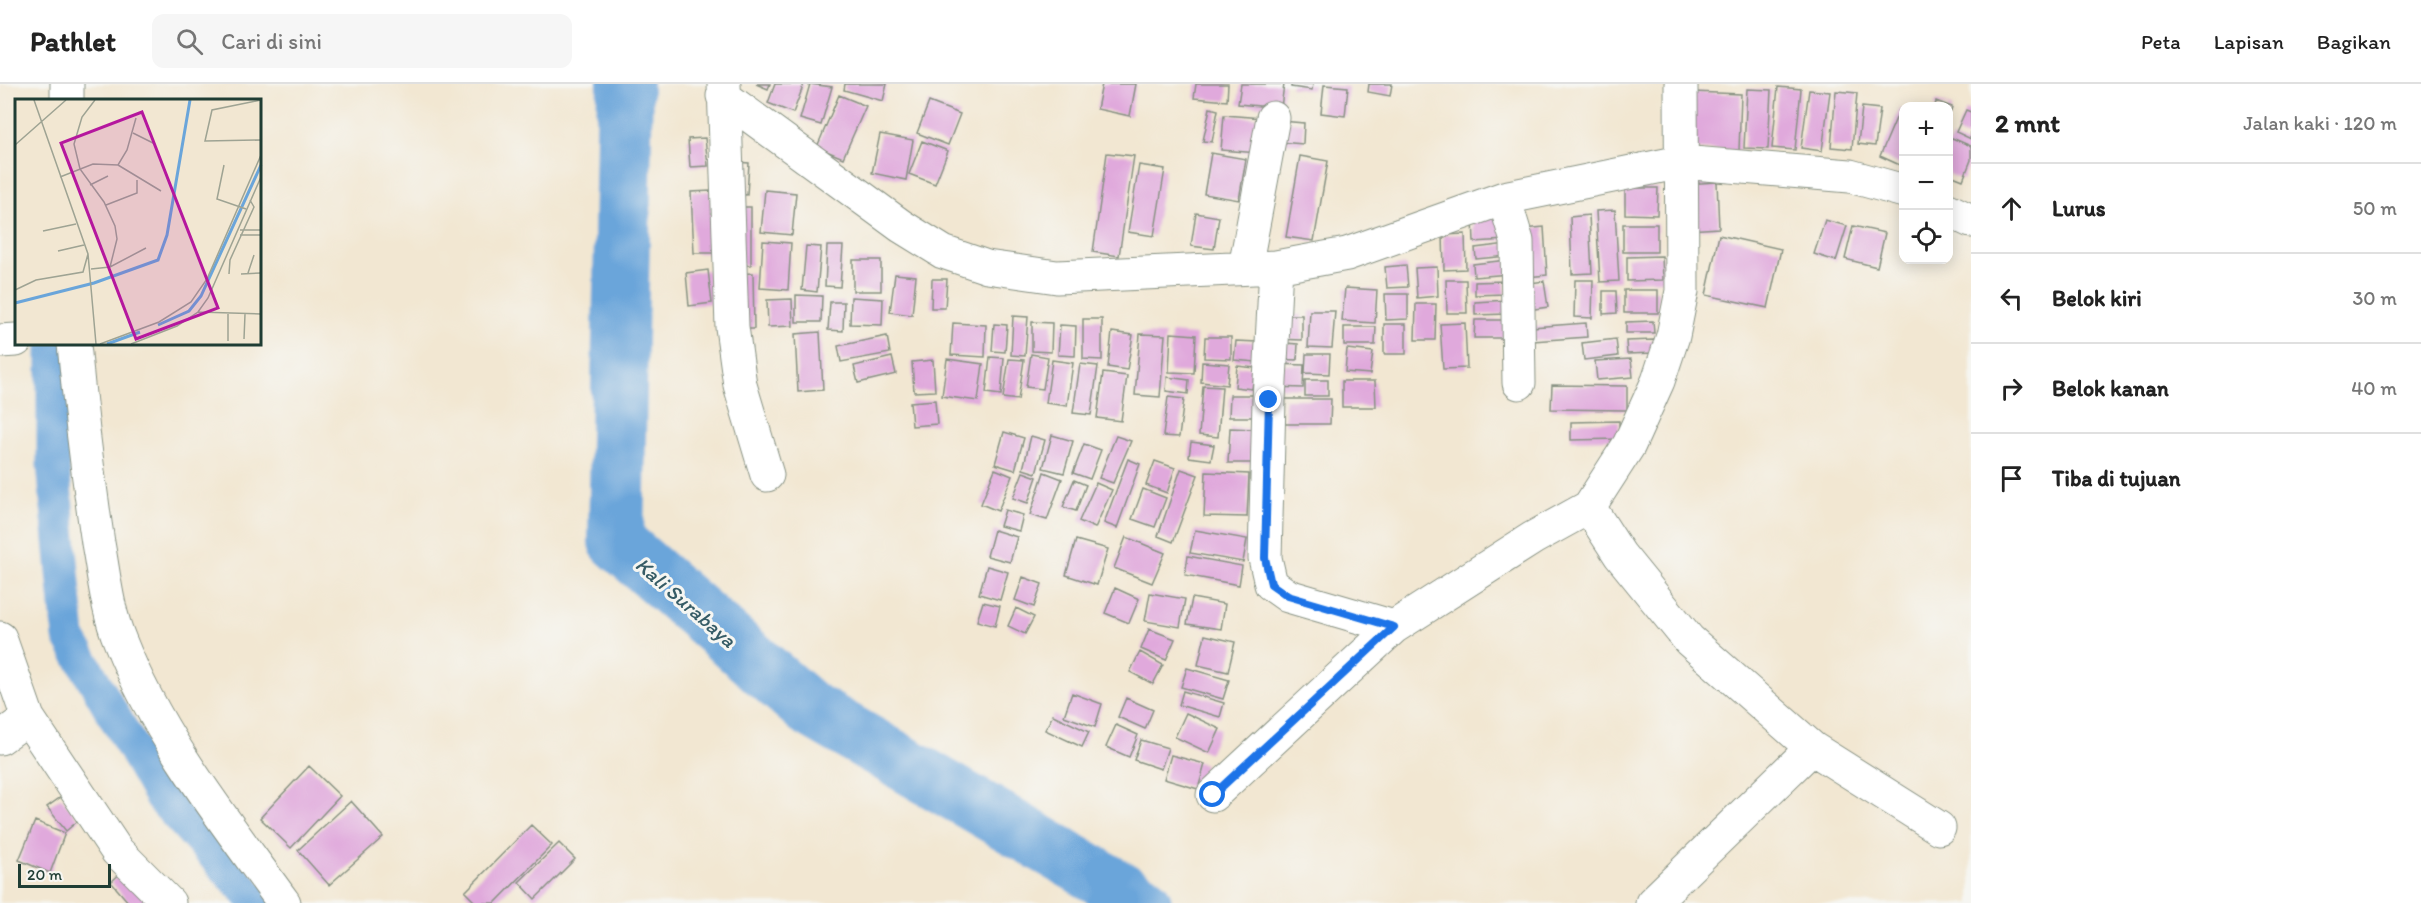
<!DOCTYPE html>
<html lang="id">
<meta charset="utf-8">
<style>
:root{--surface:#fff;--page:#f6f6f6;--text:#222;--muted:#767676;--line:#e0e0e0}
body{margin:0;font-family:Itim,sans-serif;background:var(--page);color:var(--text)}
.controls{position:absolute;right:18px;top:18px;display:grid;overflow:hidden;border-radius:12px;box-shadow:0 3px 15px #0003}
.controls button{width:54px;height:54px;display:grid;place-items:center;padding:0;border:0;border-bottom:2px solid var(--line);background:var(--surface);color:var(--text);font:30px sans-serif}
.scale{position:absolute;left:18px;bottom:15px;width:93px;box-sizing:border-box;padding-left:6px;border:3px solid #1f3d34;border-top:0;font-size:16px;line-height:21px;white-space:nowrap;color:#1f3d34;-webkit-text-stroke:4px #f6f6f2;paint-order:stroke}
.stop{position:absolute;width:18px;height:18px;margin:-14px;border:4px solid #1a73e8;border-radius:50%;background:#fff}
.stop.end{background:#1a73e8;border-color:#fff;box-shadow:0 2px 6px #0008}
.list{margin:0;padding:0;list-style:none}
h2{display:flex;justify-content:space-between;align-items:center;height:78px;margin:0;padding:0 24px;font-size:26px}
h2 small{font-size:20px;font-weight:400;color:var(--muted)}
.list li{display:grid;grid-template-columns:39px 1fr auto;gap:18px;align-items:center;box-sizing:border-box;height:90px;padding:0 24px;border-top:2px solid var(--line)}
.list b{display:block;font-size:22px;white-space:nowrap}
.list em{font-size:20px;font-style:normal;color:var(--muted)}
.icon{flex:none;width:33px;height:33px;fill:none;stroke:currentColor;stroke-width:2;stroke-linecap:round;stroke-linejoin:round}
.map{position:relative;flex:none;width:1971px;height:819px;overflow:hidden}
header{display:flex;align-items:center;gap:36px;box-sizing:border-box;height:84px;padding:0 30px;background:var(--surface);border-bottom:2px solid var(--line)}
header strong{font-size:28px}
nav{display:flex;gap:33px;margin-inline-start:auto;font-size:21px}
.search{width:420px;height:54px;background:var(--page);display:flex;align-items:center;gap:15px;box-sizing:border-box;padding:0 21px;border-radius:12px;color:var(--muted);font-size:22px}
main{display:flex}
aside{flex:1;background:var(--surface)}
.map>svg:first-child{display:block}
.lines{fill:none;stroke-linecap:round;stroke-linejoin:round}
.canal{stroke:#6aa5da;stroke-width:33}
.river{stroke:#6aa5da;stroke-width:56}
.building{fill:#e0a9dc}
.minor-casing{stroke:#889283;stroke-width:35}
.minor{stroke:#fff;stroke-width:33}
.route{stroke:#1a73e8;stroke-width:8}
.labels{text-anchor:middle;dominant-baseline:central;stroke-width:6;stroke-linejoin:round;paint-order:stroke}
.water-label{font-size:21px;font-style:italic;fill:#365c66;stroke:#f6f6f2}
.inset-river{fill:none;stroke:#6aa5da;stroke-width:3}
.inset-road{fill:none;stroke:#9ea393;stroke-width:1.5}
.view{fill:#b5179e;fill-opacity:0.15;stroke:#b5179e;stroke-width:3}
.inset-edge{fill:none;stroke:#1f3d34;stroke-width:3}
</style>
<header>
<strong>Pathlet</strong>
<div class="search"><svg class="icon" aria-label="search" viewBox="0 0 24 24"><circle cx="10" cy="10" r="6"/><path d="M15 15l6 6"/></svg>Cari di sini</div>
<nav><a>Peta</a><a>Lapisan</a><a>Bagikan</a></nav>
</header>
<main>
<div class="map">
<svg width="1971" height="819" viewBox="0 0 1971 819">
<rect width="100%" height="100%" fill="#f6f6f2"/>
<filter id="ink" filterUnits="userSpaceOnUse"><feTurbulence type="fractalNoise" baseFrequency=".0167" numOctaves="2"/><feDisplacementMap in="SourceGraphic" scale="12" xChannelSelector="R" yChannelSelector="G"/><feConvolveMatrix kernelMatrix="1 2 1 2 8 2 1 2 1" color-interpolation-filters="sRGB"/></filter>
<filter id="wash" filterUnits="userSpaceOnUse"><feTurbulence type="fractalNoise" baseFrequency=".008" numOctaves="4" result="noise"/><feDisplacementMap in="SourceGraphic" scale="24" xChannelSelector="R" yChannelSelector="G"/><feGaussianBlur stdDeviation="1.35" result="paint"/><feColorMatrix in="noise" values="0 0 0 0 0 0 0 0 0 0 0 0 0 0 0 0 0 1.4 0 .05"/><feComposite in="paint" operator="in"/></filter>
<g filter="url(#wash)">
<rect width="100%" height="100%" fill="#f2e7d2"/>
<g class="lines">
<path class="canal" d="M53,260V380L69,553L161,714L257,819"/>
<path class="river" d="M625,0L616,457L808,624L1144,819"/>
</g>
<g id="blocks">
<path class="building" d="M756,0H770L768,5Z
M775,0H804L793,29L768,19Z
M810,0L832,3L821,41L800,35Z
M845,0H887L883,17L844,6Z
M1102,0H1136L1130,32L1097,25Z
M1196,0H1228L1227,17L1194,14Z
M1241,0H1284L1281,24L1238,20Z
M1291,0H1313L1312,6L1291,3Z
M1369,0H1392L1390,12L1368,8Z
M1324,1L1348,3L1345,32L1321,29Z
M1778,3L1801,5L1795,66L1772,64Z
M1747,5L1771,6L1768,65L1744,64Z
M1809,6L1830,8L1822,67L1801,64Z
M1836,7L1857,9L1852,65L1831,63Z
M1693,8L1741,10L1739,67L1690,65Z
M839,11L866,22L843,74L817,63Z
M1936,17L1952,23L1949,33L1948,22H1935Z
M929,18L960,30L948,61L917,49Z
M1862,23L1880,25L1875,62L1858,60Z
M1210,24L1218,26L1212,58L1203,57Z
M1900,25L1904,27L1902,82L1880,72Z
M1966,26L1971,28V55L1956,48Z
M1224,31L1262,34L1259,69L1221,66Z
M1281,37L1304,39L1303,60L1280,58Z
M880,50L913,56L906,96L872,89Z
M705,54L708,82L690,83L688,55Z
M1952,54L1971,62V76L1963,96L1948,90V62Z
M922,57L948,67L935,100L909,90Z
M1107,69L1134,72L1119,172L1093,168Z
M1211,69L1246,75L1239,116L1204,110Z
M1300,72L1328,77L1314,157L1286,153Z
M736,78L749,79L747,111L734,110Z
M1139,81L1165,85L1154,152L1128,148Z
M1717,98L1719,144L1688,146L1686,100Z
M1625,104H1658L1657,131L1625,130Z
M765,106L796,109L792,151L761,148Z
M711,107L715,169H694L691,108Z
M731,123H751V181L732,182Z
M1615,126L1619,197L1600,198L1596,127Z
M1196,129L1219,133L1214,165L1191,162Z
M1589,131L1592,189L1572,190L1570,133Z
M1505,133L1506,156L1474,158L1473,135Z
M1825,136L1847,142L1836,177L1814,170Z
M1623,140H1657V168H1623Z
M1853,142L1885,149L1877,183L1845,175Z
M1544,143L1547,191L1527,193L1524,145Z
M1465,150L1466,185L1444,186L1443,151Z
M1719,151L1781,165L1768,224L1706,211Z
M763,157L791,159L788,206L760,204Z
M1507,160L1508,172L1476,175L1475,164Z
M806,162L821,163L817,208L802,206Z
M827,162H843L840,203L825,202Z
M1662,172L1663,196L1627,197V173Z
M853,176H881V207H853Z
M1507,176L1509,190L1474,193L1473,180Z
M1406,181L1408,203L1387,204L1385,183Z
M1437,183L1438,212L1417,214L1415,184Z
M708,186L712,219L689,222L686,189Z
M753,189L754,245H737L736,190Z
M895,190L916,192L912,231L890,228Z
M932,195H947L945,224H931Z
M1446,196H1466L1467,229H1447Z
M1575,196H1593L1592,234L1574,233Z
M1505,197V210L1475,211V198Z
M1544,197L1548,223L1528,226L1524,200Z
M1345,204L1377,206L1375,239L1342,237Z
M1624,206H1658V229H1624Z
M1603,207H1616L1617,229L1603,230Z
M1385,210H1408V235L1386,236Z
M796,211L822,212L821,238H796Z
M851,213L883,215L882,241L850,240Z
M792,215L793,242L768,243L767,216Z
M1508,216V230L1475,231V218Z
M830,218H844L843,247L828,246Z
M1416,220H1436L1435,256H1415Z
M1310,227H1335L1332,264L1308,263Z
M1276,231H1302V256L1275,255Z
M1013,232L1028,233L1025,272L1011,271Z
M1083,235H1102V276L1083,275Z
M1475,236H1512L1511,254H1474Z
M1653,237L1654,249H1626V238Z
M1032,238L1052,239L1051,268L1032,267Z
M953,239L986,241L985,273L951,271Z
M1465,239L1467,284L1443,285L1440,240Z
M1586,239L1587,253L1533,257L1532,243Z
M994,240L1007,241L1005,268L992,267Z
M1384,240H1406V270H1384Z
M1060,241L1076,242L1075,272L1058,271Z
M1344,243H1376L1375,261H1344Z
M820,248L823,306L798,308L795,250Z
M1112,248L1133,251L1127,286L1108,283Z
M1171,249L1196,251L1194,289L1169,288Z
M1140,250L1165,251L1160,313L1135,311Z
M887,252L890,269L841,278L838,262Z
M1205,253H1231V275L1204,274Z
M1616,255L1618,272L1584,276L1582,259Z
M1654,256V269L1627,270L1626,257Z
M1236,257L1257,258L1256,278L1234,276Z
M1272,258L1298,260L1297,276L1272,275Z
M1347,265L1373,268L1370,290L1345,288Z
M1031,270L1048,273L1043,305L1026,303Z
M1306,270H1330L1329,290L1305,289Z
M892,273L896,290L858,299L854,282Z
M990,273L1004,274L1001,311L986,309Z
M947,275L983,280L978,317L942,312Z
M1009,275L1024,276L1018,316L1003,314Z
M1631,275L1633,293L1597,296L1595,277Z
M933,276L935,307L914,308L912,278Z
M1052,276L1073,279L1067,322L1046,319Z
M1202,278L1229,280L1227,301L1201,298Z
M1080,280L1098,282L1091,331L1073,329Z
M1273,280L1304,281L1303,304L1272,303Z
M1237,282L1255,284L1252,305L1235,303Z
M1103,289L1127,292L1121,337L1097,334Z
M1167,293L1189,296L1188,310L1166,307Z
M1305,296H1328V312H1305Z
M1342,297H1375L1376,323H1342Z
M1552,301L1627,302V326L1551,325Z
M1203,302L1222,303L1218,353L1199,351Z
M1230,311H1255V333H1229Z
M1168,313L1184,315L1179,353L1163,352Z
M1285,315H1331L1330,340H1285Z
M935,316L937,340L912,342L910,318Z
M1619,337V355L1571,356V338Z
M1230,344L1253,345L1251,379H1228Z
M1004,348L1024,354L1015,386L995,380Z
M1052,351L1073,357L1064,389L1043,384Z
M1031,352L1045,356L1036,389L1023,385Z
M1116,352L1131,357L1113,399L1099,394Z
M1191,358L1214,361L1211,376L1189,373Z
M1084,360L1101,366L1090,395L1073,389Z
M1128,375L1140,380L1117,444L1104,439Z
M1155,377L1175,384L1167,409L1146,401Z
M995,385L1012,392L998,427L981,420Z
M1181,385L1198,391L1173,458L1158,452Z
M1023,388L1037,393L1028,419L1013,414Z
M1044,388L1062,395L1047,436L1030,431Z
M1206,388L1249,390L1247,433L1204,432Z
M1074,396L1086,401L1076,427L1063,423Z
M1096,399L1112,406L1095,444L1079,437Z
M1143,405L1166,414L1155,443L1132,435Z
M1005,426L1023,431L1019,447L1000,442Z
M994,446L1017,453L1010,478L987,472Z
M1195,446L1247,455L1243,478L1190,469Z
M1126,453L1165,469L1152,499L1114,484Z
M1076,456L1108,465L1097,501L1066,491Z
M1188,472L1242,482L1239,501L1185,491Z
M987,482L1008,488L1000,516L979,510Z
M1023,493L1042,500L1034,523L1015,516Z
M1115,504L1139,515L1129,539L1105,529Z
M1150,509L1185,515L1180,543L1145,537Z
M1192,514L1225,520L1221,545L1187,540Z
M983,518L1000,522L995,542L977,537Z
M1016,524L1034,533L1025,550L1008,542Z
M1149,545L1175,555L1166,576L1141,565Z
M1205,551L1235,558L1228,588L1198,581Z
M1140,568L1163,581L1153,600L1130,588Z
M1187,584L1229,596L1223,615L1181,603Z
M1183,607L1224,619L1220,633L1179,621Z
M1072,609L1102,620L1095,643L1064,632Z
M1126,614L1153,626L1145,645L1118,633Z
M1186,629L1220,645L1209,669L1175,653Z
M1053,631L1089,648L1082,663L1045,646Z
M1116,641L1138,651L1129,673L1106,663Z
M1141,656L1168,664L1161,685L1134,676Z
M1171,671L1205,680L1198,705L1164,695Z
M309,682L340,712L291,764L260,734Z
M61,713L79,736L66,747L47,723Z
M351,717L383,753L329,801L298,766Z
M35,737L65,749L50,789L19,776Z
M531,741L552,761L495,819H476L465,808Z
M559,759L575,775L535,815L519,798Z
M125,785L154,819H129L111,798Z"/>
</g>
</g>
<g filter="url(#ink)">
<use href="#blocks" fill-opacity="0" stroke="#889283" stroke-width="1.5"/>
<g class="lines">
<defs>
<path id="minor" d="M67,0V16
M724,0L732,243L740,301L767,391
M1681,0L1682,207L1673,252L1658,297L1629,361L1589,423L1620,471L1689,556L1812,664L1939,744
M723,12L901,142L943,168L987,183L1057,193L1276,183L1347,170L1504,114L1681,78L1850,92L1904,107
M1504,114L1517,157L1519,299
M1948,126L1971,137
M1276,183L1269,316L1265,474L1271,500L1288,512L1394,543
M1245,184L1273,34
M0,257L16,256
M74,260C80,326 88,392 98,459C104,491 107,526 120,557C158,653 224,736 284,819
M0,554L28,634L117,767L169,819
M0,654L28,634
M1213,711L1394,543L1533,454L1589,423
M1652,819L1812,664"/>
</defs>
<use href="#minor" class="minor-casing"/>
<use href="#minor" class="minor"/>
</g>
</g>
<g class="lines" filter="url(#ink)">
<path class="route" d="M1213,711L1394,543L1288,512L1271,500L1265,474L1269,316"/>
</g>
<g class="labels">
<g class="water-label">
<text transform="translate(686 518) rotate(41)">Kali Surabaya</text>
</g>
</g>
<g transform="translate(15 15)">
<rect width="246" height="246" fill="#f2e7d2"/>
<path class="inset-river" d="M0,204L79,184L143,161L152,136L175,1M143,226L174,212L186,197L246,66M92,245L125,233"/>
<path class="inset-road" d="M19,1L73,155L81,245M80,1L67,18L59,45L65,70L89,103L100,127L102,140L95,168M246,1L197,11L190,42L246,41M118,34L140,45M0,46L51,1M103,66L146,92M209,66L202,100L231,110M45,78L78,65L103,66L112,51L121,19M75,86L93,77M91,106L122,94V81M225,131H246M28,132L61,125M225,136H246M43,152L69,146M76,170L95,168L131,149M233,174L239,156M214,175L215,161L239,108L235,101M226,175L246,174M0,191L21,181L68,173L73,155M183,213L246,215M213,215V242M229,240L230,215M85,245L144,223L176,203L192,180L246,56M116,245L162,227L183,213L193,199L246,78"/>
<path class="view" d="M127,13L203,209L121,240L46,44Z"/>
<rect width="246" height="246" class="inset-edge"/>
</g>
</svg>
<div class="controls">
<button>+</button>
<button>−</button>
<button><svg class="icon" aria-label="locate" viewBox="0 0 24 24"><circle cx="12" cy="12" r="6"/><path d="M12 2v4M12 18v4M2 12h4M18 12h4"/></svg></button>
</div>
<div class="scale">20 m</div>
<div class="stop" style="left:1213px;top:711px"></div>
<div class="stop end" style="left:1269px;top:316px"></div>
</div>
<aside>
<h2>2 mnt<small>Jalan kaki · 120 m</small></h2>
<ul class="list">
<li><svg class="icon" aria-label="ahead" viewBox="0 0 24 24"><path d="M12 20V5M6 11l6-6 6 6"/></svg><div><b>Lurus</b></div><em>50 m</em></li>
<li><svg class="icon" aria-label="left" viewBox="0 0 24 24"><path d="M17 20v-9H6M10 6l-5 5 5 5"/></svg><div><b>Belok kiri</b></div><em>30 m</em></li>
<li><svg class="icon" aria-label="right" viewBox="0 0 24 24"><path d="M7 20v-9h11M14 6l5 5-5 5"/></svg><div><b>Belok kanan</b></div><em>40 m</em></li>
<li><svg class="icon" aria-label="arrive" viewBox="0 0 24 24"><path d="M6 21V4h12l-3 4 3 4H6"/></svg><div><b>Tiba di tujuan</b></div></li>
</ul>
</aside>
</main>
